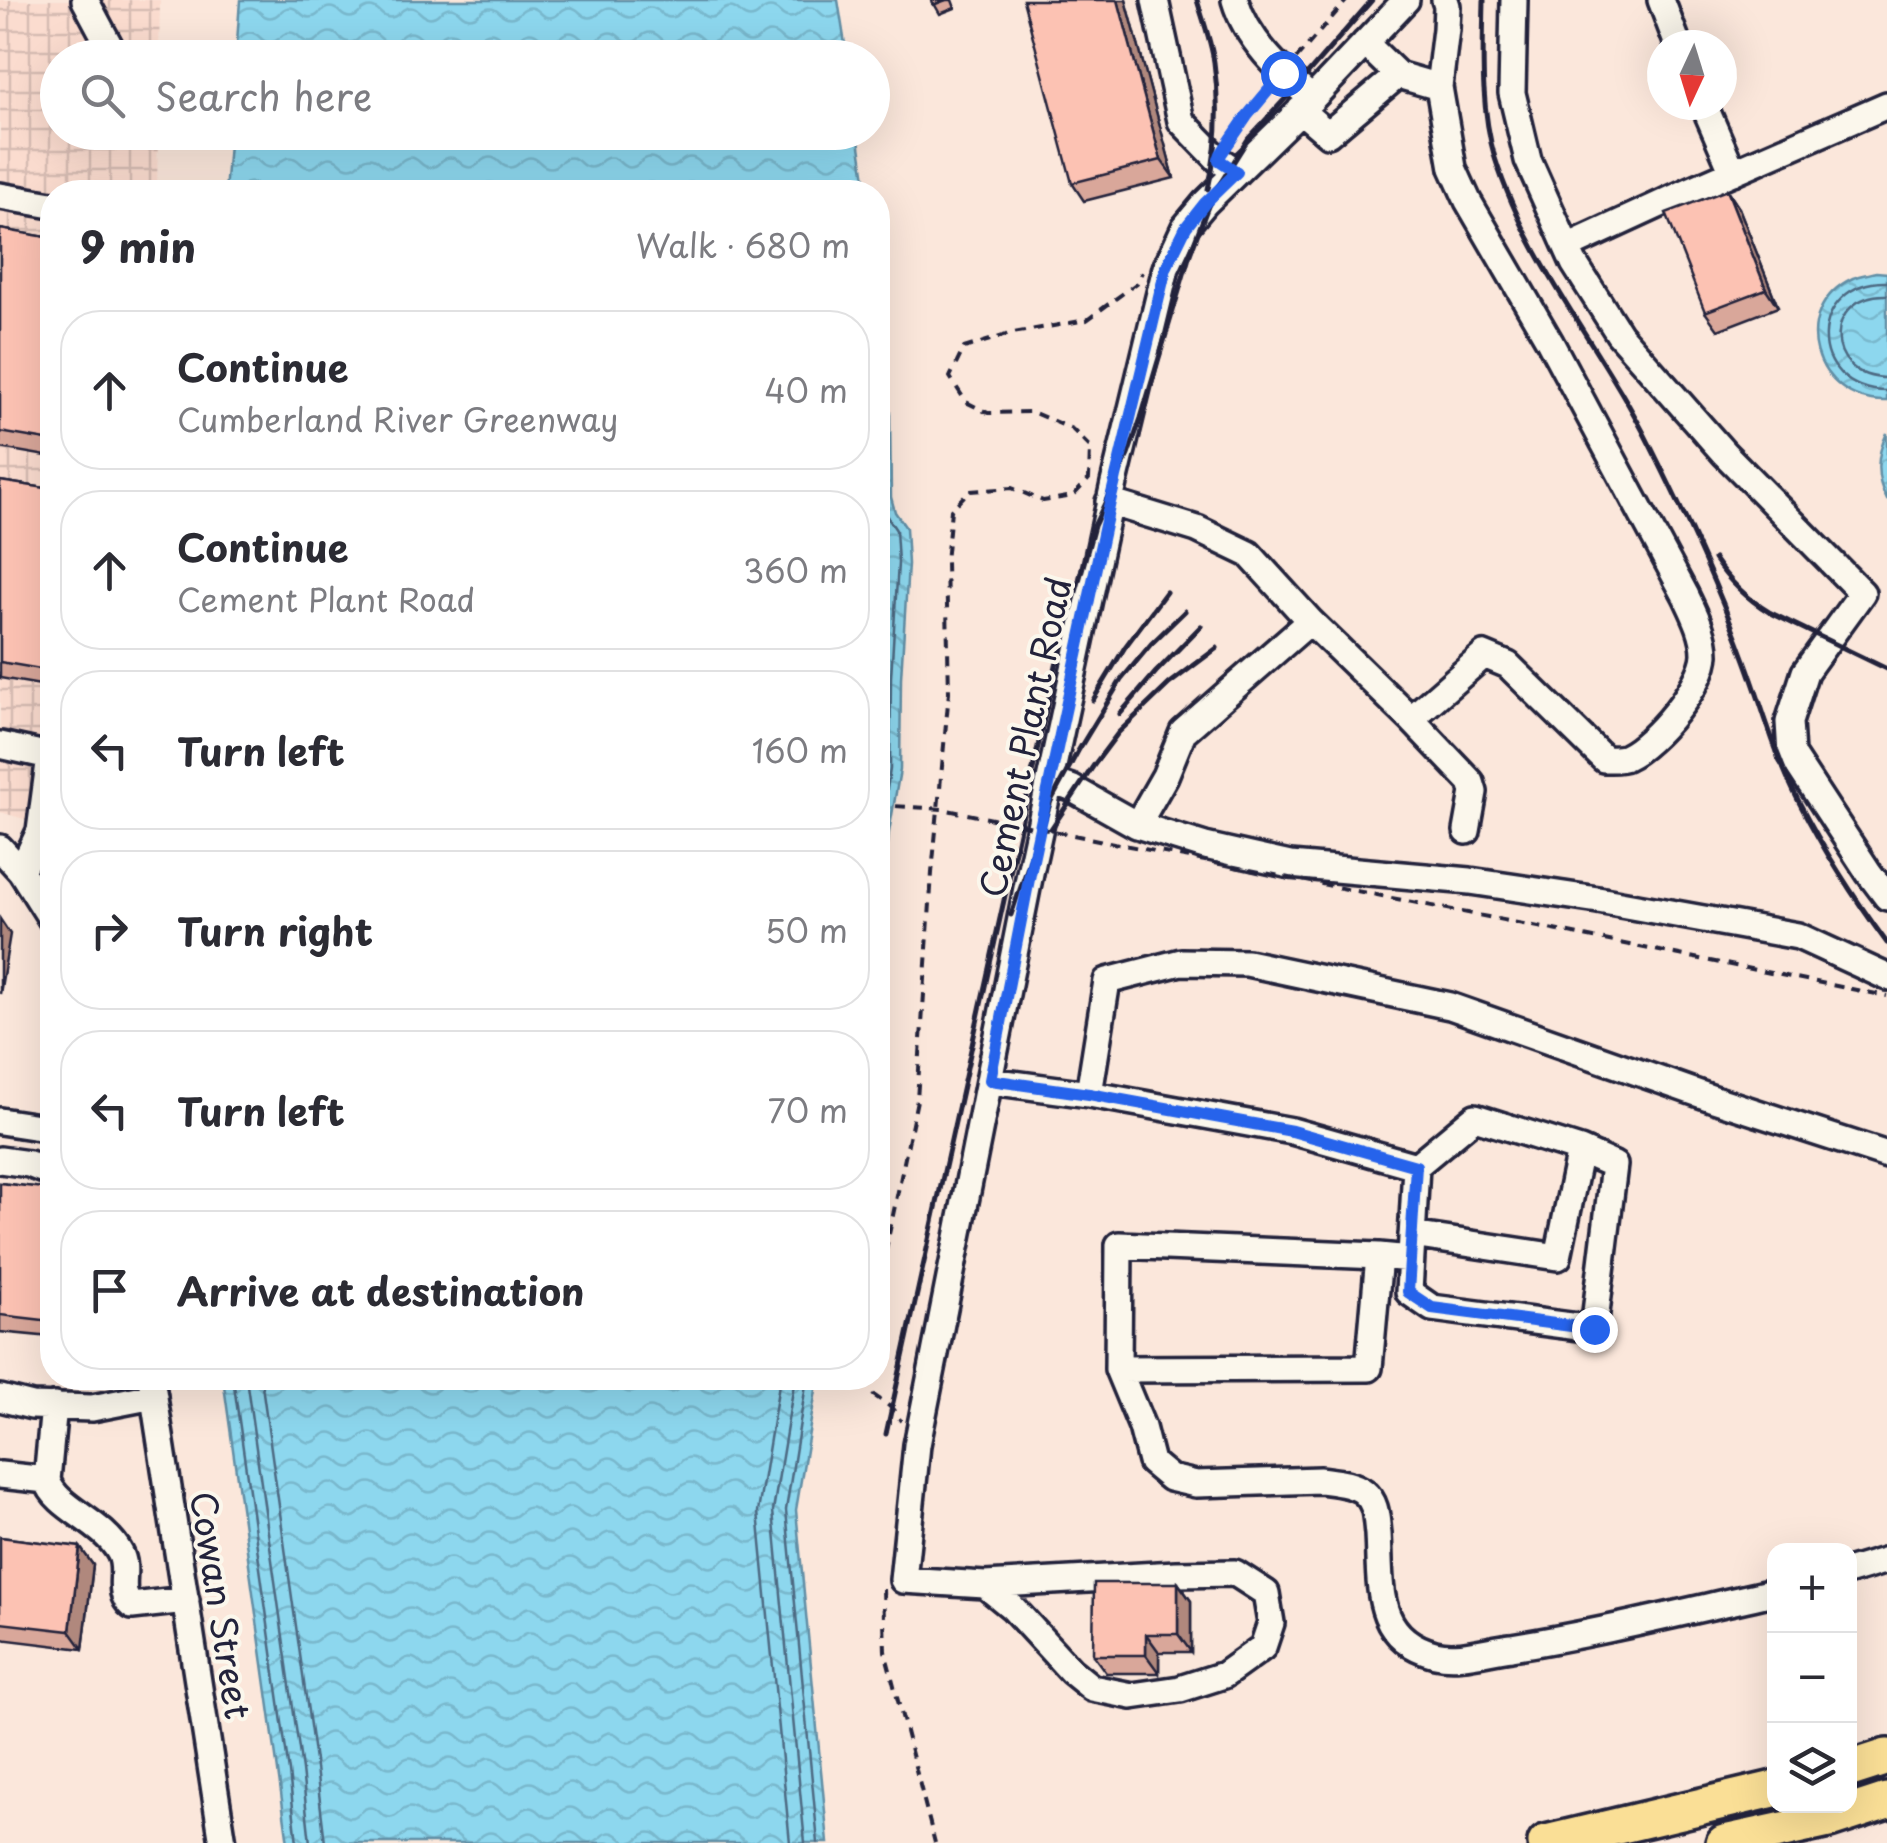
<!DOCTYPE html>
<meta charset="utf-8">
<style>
:root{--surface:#fff;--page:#f2f2f3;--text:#2b2b33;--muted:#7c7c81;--line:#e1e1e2}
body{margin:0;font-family:"Playpen Sans",sans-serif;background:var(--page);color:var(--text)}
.controls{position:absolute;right:30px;bottom:30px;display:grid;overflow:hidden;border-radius:20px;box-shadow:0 10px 40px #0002}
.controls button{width:90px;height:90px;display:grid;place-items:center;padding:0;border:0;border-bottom:2px solid var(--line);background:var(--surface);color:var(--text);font:50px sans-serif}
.compass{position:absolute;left:1647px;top:30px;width:90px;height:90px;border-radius:50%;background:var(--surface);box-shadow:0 10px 40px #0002;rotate:184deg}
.stop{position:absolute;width:30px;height:30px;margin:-22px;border:8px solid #2563eb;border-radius:50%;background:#fff}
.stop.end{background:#2563eb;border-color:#fff;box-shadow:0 2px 10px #0008}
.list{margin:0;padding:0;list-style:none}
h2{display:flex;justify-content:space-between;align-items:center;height:130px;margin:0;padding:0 40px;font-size:42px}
h2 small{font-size:32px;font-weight:400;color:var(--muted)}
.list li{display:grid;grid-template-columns:65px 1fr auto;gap:30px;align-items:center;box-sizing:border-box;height:160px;margin:0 20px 20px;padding:0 20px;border:2px solid var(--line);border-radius:40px}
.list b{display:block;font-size:38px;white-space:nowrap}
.list p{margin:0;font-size:32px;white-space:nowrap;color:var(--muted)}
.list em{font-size:32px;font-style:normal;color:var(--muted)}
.icon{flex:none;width:55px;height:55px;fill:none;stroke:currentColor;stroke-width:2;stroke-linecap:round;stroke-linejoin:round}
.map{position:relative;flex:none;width:1887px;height:1843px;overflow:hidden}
.search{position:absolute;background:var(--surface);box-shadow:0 10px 40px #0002;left:40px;top:40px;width:850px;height:110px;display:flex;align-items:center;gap:25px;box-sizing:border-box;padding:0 35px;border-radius:55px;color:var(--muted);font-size:38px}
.panel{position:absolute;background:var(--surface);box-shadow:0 10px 40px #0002;left:40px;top:180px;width:850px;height:1210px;border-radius:40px}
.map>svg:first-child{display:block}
.industrial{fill:url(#industrial-grid)}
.water{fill:url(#water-waves);stroke:#628fa6;stroke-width:2.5}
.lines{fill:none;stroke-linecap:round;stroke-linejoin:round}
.shore{stroke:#4d6a83;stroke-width:2.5}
.minor-casing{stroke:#22223b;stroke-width:32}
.highway-casing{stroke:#22223b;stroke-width:42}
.path{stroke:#22223b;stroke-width:4;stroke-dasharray:10 8;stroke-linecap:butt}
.minor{stroke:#fbf7ec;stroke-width:25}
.highway{stroke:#fadf96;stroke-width:35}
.rail{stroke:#22223b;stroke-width:5}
.path-bridge{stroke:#22223b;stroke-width:4;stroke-dasharray:10 8;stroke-linecap:butt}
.wall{fill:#d9a79a;stroke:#22223b;stroke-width:2.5}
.shaded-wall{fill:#b0887d;stroke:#22223b;stroke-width:2.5}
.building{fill:#fcc2b3;stroke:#22223b;stroke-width:2.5}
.route{stroke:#2563eb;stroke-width:12}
.labels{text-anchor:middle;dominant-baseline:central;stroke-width:8;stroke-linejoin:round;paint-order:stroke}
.street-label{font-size:35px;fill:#22223b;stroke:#fbf7ec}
</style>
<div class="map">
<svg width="1887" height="1843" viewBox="0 0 1887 1843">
<defs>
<pattern id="industrial-grid" width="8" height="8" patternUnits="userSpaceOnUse" patternTransform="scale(2.5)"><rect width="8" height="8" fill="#fbdccf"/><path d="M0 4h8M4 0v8" fill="none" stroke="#d7bcb3"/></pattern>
<pattern id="water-waves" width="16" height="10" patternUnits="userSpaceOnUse" patternTransform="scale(2.5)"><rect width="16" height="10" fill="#8dd7ee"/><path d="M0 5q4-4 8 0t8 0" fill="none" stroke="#79b8cd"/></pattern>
</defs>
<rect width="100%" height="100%" fill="#fbe7db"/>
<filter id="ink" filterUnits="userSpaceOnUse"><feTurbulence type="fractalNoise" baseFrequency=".01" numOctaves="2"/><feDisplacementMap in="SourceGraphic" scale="20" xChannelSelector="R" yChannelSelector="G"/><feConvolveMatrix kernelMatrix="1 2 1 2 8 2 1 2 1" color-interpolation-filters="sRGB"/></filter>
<g filter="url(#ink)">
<path class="industrial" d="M0,0H160L159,57L58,58V132L158,133L157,192H52V827L0,812Z"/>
<path class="water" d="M240,0H838L847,57H236Z
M230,132L858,133L867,192H225Z
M1876,272L1887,273V401C1813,403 1787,309 1853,278C1860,275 1869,274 1876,272Z
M878,351L890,412L891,497L895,512L906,528L908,564L901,678L900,770L889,832L883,898L880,938L882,992L878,1017Z
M1887,433V500C1875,477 1876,456 1887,433Z
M223,1378H818L796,1510L828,1843H288Z"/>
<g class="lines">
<path class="shore" d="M1887,282C1808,280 1803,390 1887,391
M1887,295C1824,293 1821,378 1887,378
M878,400L881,414V497L886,515L896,530L898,563L891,677L890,769L878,848
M878,526C893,546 879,645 878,675C877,696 878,717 878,738
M233,1378L289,1772L297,1843
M246,1378L302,1770L310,1843
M261,1378L316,1768L325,1843
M780,1378L758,1512L790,1843
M795,1378L773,1511L805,1843
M807,1378L786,1510L818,1843"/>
<defs>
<path id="minor" d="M85,0L116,58
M1155,0L1181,121L1219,160L1237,172
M1235,0C1247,41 1281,71 1312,99
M1514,0L1512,93L1528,160L1574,263L1619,334L1724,453L1862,593L1805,672L1789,722L1791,754L1869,873L1887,897
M1661,0L1678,45
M1365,43L1398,75L1439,87
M1704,105L1733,172
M1300,110L1328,134L1398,75
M0,196L52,205
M1567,247L1691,190L1887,105
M1310,621L1411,719L1471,782L1474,792L1467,831
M1411,719L1484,655L1508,665L1604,759C1611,759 1620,760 1626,757C1653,745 1704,684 1705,654C1705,634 1694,613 1686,596L1550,342L1468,201L1453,168L1439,87L1446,29L1447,6L1445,0
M0,745L50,756L40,831L21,871
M1050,781L1071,788L1137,825L1165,776L1183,732L1310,621L1249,554L1197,529L1109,502
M1137,825L1205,846L1290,865L1470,881L1598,900L1798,936L1887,977
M0,848L21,871L52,920
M990,1081L1089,1094L1292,1131L1416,1166L1409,1292L1432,1308L1594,1329L1614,1165L1580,1150L1475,1117L1416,1166
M1089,1094L1107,981L1181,962L1247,963L1450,1006L1711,1098L1887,1155
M0,1121L52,1129
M0,1160L29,1164L52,1173
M1412,1235L1558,1257L1580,1150
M1379,1256L1369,1368L1118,1369L1119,1245L1379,1256L1410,1259
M1118,1369L1142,1427L1151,1462L1170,1478L1196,1484L1320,1480C1334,1482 1353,1483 1364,1492C1377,1503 1376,1518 1378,1534C1381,1585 1373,1638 1435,1654C1459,1660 1487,1650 1511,1647C1599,1633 1687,1611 1774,1592
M151,1378L223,1843
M0,1398L32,1406L92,1408L154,1396
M54,1406L47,1480C56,1509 103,1521 120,1553C130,1571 115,1592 132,1606L186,1600
M0,1475L47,1480
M1850,1571L1887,1560
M985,1585L1176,1574L1235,1573L1266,1593L1271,1623L1263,1647L1224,1675L1180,1689L1132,1696L1092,1688L1071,1671L1012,1607L985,1585L903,1580L917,1445L1030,873L1114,483L1166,268L1185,227L1205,203L1312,99L1406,0"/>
<path id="highway" d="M1850,1769L1887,1757
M1546,1843L1774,1789
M1724,1843L1829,1820L1887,1801"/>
</defs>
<use href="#minor" class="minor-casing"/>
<use href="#highway" class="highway-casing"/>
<path class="path" d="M1296,59L1347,0
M1231,141L1270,89
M878,1287L917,1100L932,873L949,692L946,562L951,510L969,491L1012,488L1043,501L1073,496L1089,479L1090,447L1072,429L1032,412L988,413L966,402L950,377L964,348L1013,333L1087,320L1137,283L1142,272
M866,1378C868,1398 879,1396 891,1408C893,1408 900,1420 901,1421
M883,1589L885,1651L935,1843"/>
<use href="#minor" class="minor"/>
<use href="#highway" class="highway"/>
<path class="rail" d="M1197,0C1203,20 1211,41 1214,62C1220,105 1218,147 1208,189
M1484,0C1483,52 1480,108 1495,158C1528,263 1602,348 1650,445C1685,515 1718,586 1745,660C1763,708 1775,756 1799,802C1824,851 1854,898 1887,943
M1714,559C1729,581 1746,598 1769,612L1887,669
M1093,700L1125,647L1166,592
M1120,714L1156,672L1201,626
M1051,829L1094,765L1118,733L1169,684L1217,648
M1011,915L1051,801L1078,751L1121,680L1151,644L1185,611
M886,1434L1056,665L1094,526L1128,455L1141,418L1190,254L1211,198L1248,139L1297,86L1372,0"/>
<path class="path-bridge" d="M878,805L942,809L1887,996"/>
</g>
<path class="wall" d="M932,0H952L955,8L940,14Z
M1126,0L1174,178L1084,201L1072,183Z
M1727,190L1739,208L1778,307L1718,330L1705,312Z
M0,229L52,238V457L0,448Z
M0,481L52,489V687L0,678Z
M0,1183L52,1189V1337L0,1332Z
M0,1537L80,1547L93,1565L83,1649L0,1639Z
M1178,1583L1191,1601V1652H1159V1673H1106L1093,1655Z"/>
<path class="shaded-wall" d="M1118,0H1126L1174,178L1161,160Z
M1727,190L1739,208L1778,307L1766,289Z
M0,919L10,934L0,994Z
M80,1547L93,1565L83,1649L70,1631Z
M1178,1583L1191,1601V1652L1178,1634Z
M1146,1634L1159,1652V1673L1146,1655Z"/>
<path class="building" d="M932,0H946L933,5Z
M1023,0H1118L1161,160L1072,183Z
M1727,190L1766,289L1705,312L1666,213Z
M0,229L52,238V441L0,432Z
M0,481L52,489V671L0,662Z
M0,1183L52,1189V1321L0,1315Z
M0,1537L80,1547L70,1631L0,1623Z
M1094,1583H1178V1634H1146V1655H1093Z"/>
</g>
<g class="lines" filter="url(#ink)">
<path class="route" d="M1283,73L1247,116L1221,154L1219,160L1237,172L1205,203L1186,227L1166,268L1110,502L1030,874L990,1080L1089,1094L1292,1131L1416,1166L1408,1292L1432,1308L1594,1329"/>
</g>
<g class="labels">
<g class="street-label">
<text transform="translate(1024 737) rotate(-78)">Cement Plant Road</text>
<text transform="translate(222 1605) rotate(81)">Cowan Street</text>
</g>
</g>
</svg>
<div class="controls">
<button>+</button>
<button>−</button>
<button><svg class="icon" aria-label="layers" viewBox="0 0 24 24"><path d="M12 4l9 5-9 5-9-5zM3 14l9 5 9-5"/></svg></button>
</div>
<svg class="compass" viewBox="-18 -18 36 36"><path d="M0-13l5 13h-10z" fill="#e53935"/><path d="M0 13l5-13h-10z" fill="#7c7c81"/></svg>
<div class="stop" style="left:1283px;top:73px"></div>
<div class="stop end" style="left:1594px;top:1329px"></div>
<div class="search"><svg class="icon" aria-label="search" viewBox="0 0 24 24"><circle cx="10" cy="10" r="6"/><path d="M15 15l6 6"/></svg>Search here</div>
<section class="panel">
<h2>9 min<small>Walk · 680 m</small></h2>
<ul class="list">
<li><svg class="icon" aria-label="ahead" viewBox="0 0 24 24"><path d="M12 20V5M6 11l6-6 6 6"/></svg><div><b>Continue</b><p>Cumberland River Greenway</p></div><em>40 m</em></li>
<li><svg class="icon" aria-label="ahead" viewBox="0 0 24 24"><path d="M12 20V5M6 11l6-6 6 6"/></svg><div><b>Continue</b><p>Cement Plant Road</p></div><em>360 m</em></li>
<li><svg class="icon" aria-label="left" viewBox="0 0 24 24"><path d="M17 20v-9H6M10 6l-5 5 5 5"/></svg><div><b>Turn left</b></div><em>160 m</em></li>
<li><svg class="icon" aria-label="right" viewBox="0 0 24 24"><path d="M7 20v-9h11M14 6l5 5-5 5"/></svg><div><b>Turn right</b></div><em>50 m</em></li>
<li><svg class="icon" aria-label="left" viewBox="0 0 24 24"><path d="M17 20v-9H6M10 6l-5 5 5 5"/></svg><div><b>Turn left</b></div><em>70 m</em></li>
<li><svg class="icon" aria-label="arrive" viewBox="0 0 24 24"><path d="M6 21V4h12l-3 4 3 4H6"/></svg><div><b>Arrive at destination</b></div></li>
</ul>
</section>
</div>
